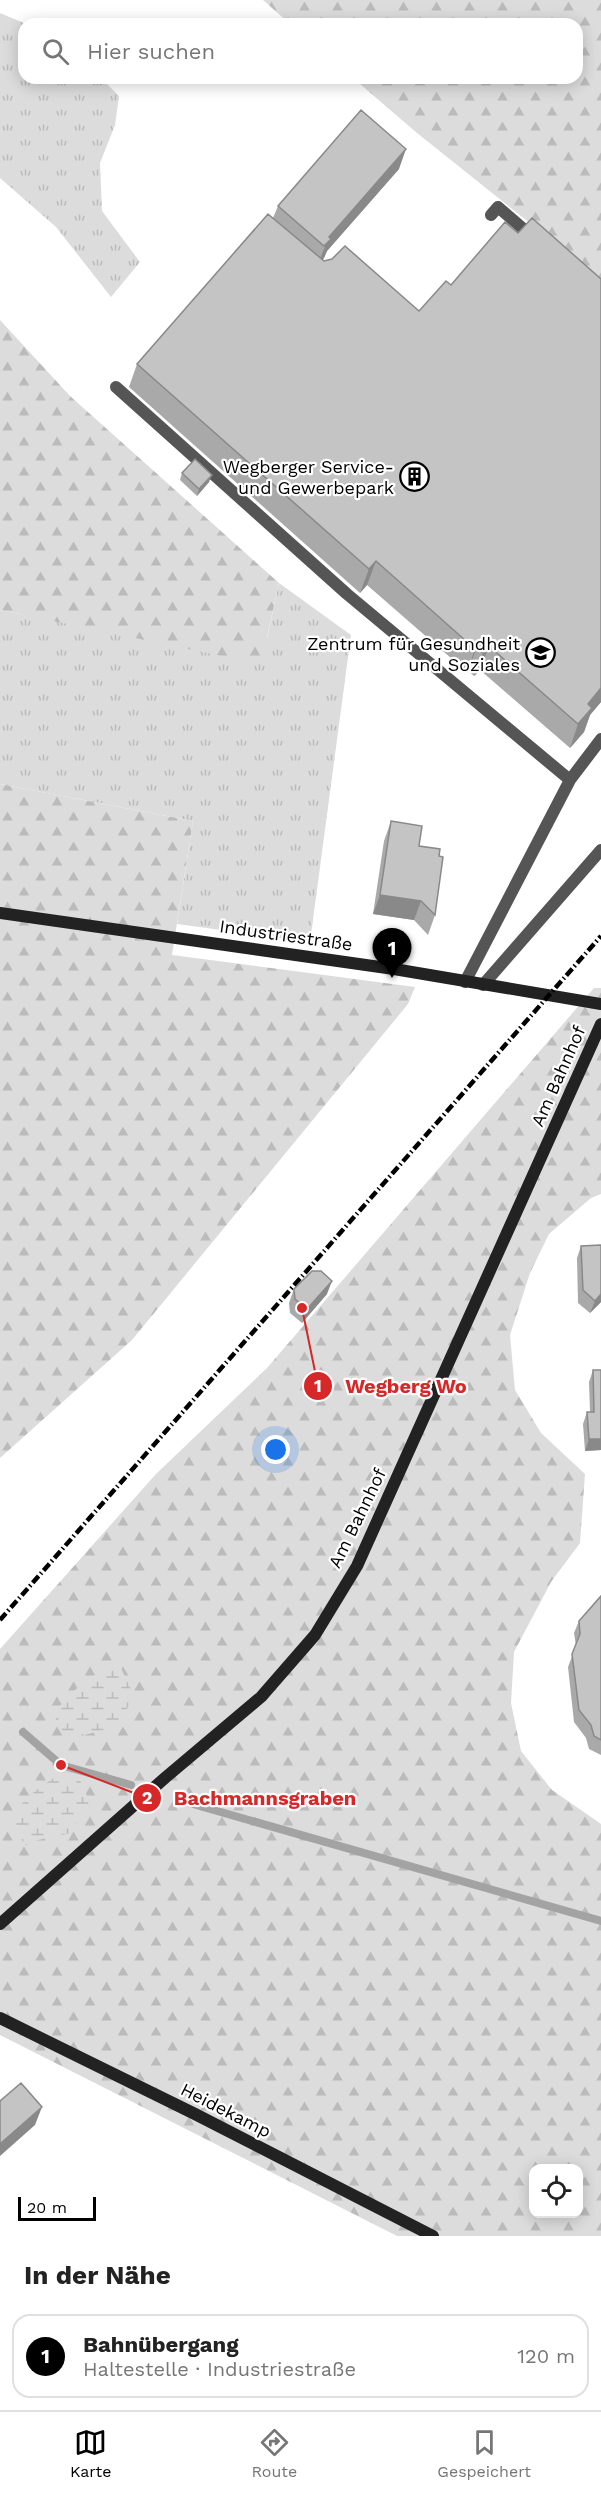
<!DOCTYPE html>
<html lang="de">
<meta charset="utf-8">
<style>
:root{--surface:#fff;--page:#f2f2f2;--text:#222;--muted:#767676;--line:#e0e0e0;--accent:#000}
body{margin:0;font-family:"Work Sans",sans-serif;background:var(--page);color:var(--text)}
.controls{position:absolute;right:18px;bottom:18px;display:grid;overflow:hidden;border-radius:12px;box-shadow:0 3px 15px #0003}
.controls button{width:54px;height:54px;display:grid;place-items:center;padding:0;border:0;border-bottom:2px solid var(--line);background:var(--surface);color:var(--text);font:30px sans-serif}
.scale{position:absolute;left:18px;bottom:15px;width:78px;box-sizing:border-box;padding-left:6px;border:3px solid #000;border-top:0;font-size:16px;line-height:21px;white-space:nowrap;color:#000;-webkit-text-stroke:4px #fff;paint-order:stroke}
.you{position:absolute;left:276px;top:1450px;width:21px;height:21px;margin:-15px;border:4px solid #fff;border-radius:50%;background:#1a73e8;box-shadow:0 0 0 9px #1a73e833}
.badge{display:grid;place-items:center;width:39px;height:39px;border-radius:50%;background:var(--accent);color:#fff;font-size:20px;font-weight:700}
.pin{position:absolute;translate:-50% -50px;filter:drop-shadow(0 2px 3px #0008)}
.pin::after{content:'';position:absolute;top:32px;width:21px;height:18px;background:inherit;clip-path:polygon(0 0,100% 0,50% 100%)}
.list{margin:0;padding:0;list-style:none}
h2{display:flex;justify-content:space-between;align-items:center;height:78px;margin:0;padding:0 24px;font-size:26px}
h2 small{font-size:20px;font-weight:400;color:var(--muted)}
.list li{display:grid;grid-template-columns:39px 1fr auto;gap:18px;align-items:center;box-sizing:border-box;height:84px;margin:0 12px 12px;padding:0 12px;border:2px solid var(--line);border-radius:18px}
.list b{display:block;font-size:22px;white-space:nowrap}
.list p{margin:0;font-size:20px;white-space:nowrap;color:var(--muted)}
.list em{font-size:20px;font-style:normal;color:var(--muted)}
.icon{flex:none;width:33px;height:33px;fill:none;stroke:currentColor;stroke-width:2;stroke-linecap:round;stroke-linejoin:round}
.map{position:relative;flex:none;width:601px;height:2236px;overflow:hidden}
.search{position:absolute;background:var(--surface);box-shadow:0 3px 15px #0003;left:18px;right:18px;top:18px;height:66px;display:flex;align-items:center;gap:15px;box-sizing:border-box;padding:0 21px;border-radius:18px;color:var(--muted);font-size:22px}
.sheet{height:174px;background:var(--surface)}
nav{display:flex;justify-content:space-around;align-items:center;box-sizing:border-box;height:84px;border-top:2px solid var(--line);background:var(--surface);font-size:16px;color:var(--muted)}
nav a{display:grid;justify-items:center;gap:3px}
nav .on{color:var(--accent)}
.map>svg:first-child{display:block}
.grass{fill:url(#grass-tufts)}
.forest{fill:url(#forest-firs);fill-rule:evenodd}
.wetland{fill:url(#wetland-marsh)}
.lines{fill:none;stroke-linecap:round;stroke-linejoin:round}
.stream{stroke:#a3a3a3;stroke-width:8}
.lane{stroke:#555;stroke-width:12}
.secondary{stroke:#222;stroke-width:12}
.rail{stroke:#000;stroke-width:4.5;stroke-dasharray:9 3 1.5 3;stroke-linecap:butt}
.wall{fill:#a9a9a9}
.shaded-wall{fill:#898989}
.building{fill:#c4c4c4;stroke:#898989;stroke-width:1.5}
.labels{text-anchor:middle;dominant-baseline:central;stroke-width:4.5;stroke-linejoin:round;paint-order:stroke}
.poi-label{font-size:18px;fill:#000;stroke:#fff;text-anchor:end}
.street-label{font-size:18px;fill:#000;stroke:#fff}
.leader{fill:none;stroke:#d62828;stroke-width:2}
.callout-dot{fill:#d62828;stroke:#fff;stroke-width:2}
.mark-label{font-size:18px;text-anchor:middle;font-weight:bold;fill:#fff}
.callout-label{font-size:20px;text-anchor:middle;font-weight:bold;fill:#d62828;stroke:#fff;stroke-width:4.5;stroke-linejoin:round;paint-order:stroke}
</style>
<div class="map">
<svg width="601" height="2236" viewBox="0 0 601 2236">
<defs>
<pattern id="grass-tufts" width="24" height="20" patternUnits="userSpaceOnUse" patternTransform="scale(1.5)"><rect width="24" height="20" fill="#dcdcdc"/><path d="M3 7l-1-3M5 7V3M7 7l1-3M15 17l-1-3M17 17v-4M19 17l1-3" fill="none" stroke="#bbb"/></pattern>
<pattern id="forest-firs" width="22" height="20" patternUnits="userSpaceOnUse" patternTransform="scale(1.5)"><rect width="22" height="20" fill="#dcdcdc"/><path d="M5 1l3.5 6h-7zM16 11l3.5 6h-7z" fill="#bbb"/></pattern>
<pattern id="wetland-marsh" width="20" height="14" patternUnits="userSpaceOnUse" patternTransform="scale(1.5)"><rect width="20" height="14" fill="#dcdcdc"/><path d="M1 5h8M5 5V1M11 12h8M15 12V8" fill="none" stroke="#bbb"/></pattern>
</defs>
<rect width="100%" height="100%" fill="#fff"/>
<path class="grass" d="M0,13L26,24H24V78H101L119,96L115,125L100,163L102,211L140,262L111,297L56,227L0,178Z
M279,583L351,635L310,942L177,924L193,821L0,784V610L19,614L267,638Z"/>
<path class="forest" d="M263,0H601V280L417,133L353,78H577V24H290Z
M0,320L70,396L279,583L261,664L0,610Z
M0,784L193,821L172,955L415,987L408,1004L132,1340L0,1458Z
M594,988H601V1194L591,1198L549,1234L530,1273L510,1335L515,1390L541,1433L585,1474L580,1543L551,1582L514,1652L511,1703L521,1751L552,1790L601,1824V2236H397L0,2035V1649L156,1474L267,1368ZM534,2168H578V2214H534Z"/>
<path class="wetland" d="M120,1666L130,1687L133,1700L114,1727L70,1739L55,1722L59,1707L80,1685L107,1667Z
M63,1772H76L86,1793L89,1805L71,1833L38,1840L26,1845L11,1828C17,1799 39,1788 63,1772Z"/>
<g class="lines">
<path class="stream" d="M23,1732L61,1765L131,1785
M186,1802L601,1921"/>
<path class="lane" d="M491,215L498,207L535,239
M116,387L347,594L570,780
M465,982L570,780L601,739
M483,985L601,850"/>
<path class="secondary" d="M0,913L394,969L601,1004
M0,1924L166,1777L261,1697L315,1635L357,1566L601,1024
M0,2018L195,2114L433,2236"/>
<path class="rail" d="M0,1620L601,936"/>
</g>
<path class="wall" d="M399,169L327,251L323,260L324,261L419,311L451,285L518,233L601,279V702L590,715L584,732L570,748L480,670L474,676L468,671L467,672L367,585L360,593L129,387L137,364L273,218L278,206Z
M182,473L209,482L197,496L180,480Z
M391,821L419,846L439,856L435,915L428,935L414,920L373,914L384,841Z
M601,1245V1302L590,1313L578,1303L577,1258L581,1246Z
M294,1289L327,1294L302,1323L290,1313L289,1303Z
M593,1370L601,1450L585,1451L583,1424L587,1412H590L589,1382Z
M601,1596V1755L589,1749L586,1738L574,1722L568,1667L576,1646L574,1633L579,1621Z"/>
<path class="shaded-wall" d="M406,149L399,169L327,251L324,258L317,266L329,237Z
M212,475L209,482L197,496L199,489Z
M376,561L367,585L360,593L369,569Z
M489,646L480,670L474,676L483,653Z
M477,647L468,671L467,672L475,649Z
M601,688V702L590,715L584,732L570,748L578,724L588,704Z
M380,895L421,901L414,920L373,914Z
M332,1281L327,1294L302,1323L307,1309Z
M601,1294V1302L590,1313L595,1301Z
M589,1439H601V1450L585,1451Z
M42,2107L35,2125L0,2156V2144Z"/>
<path class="building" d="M361,110L406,149L329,237L331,239L324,246L278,206Z
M268,214L324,261L332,259L345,246L419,311L446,281L451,285L505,222L518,233L532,218L601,279V688L588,704L592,708L578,724L489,646L483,653L477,647L475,649L376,561L369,569L137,364Z
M195,459L212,475L199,489L182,473Z
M391,821L422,826L419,846L440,849L439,856L443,857L435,915L421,901L380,895Z
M601,1245V1294L595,1301L583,1290L581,1246Z
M312,1271H321L332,1281L307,1309L295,1299L294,1289Z
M593,1370H601V1439H589L587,1412H594Z
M601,1596V1740L594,1736L591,1725L579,1710L572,1654L580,1634L579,1621Z
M21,2083L42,2107L0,2144V2101Z"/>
<defs>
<symbol id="building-ring" viewBox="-11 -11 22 22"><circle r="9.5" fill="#fff" stroke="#000" stroke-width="1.5"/><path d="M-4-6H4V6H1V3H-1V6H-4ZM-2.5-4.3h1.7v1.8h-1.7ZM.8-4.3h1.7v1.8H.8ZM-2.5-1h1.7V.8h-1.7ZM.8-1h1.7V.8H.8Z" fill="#000"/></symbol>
<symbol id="school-ring" viewBox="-11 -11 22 22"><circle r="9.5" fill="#fff" stroke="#000" stroke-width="1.5"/><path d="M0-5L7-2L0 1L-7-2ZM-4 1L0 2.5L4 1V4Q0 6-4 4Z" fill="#000"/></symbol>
</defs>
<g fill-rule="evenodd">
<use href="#building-ring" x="398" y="460" width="33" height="33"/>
<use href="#school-ring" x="524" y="636" width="33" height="33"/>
</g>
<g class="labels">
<g class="poi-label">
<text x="394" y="466">Wegberger Service-<tspan x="394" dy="21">und Gewerbepark</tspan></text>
<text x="520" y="643">Zentrum für Gesundheit<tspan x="520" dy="21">und Soziales</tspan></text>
</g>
<g class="street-label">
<text transform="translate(286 935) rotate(8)">Industriestraße</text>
<text transform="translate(558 1076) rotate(-66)">Am Bahnhof</text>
<text transform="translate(357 1518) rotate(-64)">Am Bahnhof</text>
<text transform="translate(226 2110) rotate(27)">Heidekamp</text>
</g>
</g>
<path class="leader" d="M302 1308L318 1386M61 1765L147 1798"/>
<g class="callout-dot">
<circle cx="302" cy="1308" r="6"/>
<circle cx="61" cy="1765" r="6"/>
<circle cx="318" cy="1386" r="15"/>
<circle cx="147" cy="1798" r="15"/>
</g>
<g class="mark-label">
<text x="318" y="1392">1</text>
<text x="147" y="1804">2</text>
</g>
<g class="callout-label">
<text x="406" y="1393">Wegberg Wo</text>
<text x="265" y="1805">Bachmannsgraben</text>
</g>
</svg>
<div class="controls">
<button><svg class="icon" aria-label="locate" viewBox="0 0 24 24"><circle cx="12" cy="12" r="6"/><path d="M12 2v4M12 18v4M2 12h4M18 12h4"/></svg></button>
</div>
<div class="scale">20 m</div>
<div class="you"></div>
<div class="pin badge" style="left:392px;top:978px">1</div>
<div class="search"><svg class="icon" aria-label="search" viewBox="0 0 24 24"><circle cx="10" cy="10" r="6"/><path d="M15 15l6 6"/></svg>Hier suchen</div>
</div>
<section class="sheet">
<h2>In der Nähe<small></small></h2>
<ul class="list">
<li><span class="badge">1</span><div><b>Bahnübergang</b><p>Haltestelle · Industriestraße</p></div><em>120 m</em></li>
</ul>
</section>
<nav>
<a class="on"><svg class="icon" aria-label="map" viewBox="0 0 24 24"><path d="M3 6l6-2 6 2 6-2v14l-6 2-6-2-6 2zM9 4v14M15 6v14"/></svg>Karte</a>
<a><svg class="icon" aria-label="directions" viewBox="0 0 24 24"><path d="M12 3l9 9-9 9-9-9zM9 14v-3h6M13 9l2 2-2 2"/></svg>Route</a>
<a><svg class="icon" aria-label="saved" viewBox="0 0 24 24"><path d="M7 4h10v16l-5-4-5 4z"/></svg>Gespeichert</a>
</nav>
